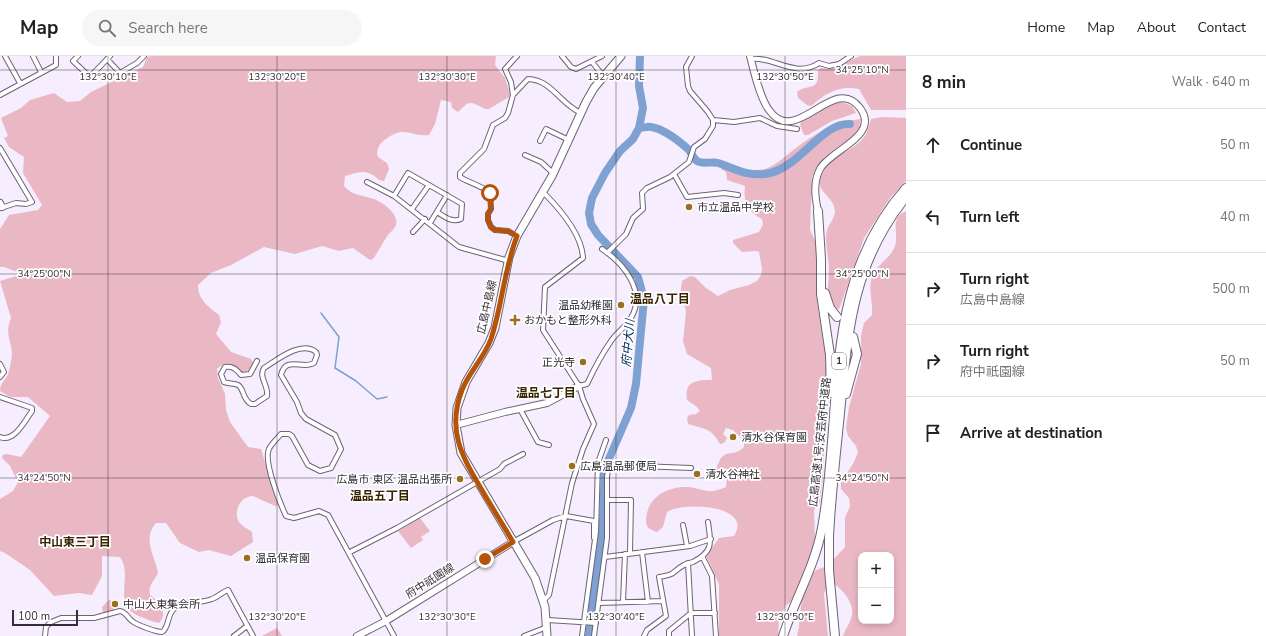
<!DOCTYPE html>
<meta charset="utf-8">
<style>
:root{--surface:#fff;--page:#f6f6f6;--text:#202124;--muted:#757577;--line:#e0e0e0}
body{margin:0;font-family:"Nunito Sans","Noto Sans JP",sans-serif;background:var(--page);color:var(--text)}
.controls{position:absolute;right:12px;bottom:12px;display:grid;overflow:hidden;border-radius:8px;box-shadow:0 2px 6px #0003}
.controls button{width:36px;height:36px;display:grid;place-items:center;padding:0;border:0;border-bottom:1px solid var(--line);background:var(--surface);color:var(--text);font:20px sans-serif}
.scale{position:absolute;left:12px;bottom:10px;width:66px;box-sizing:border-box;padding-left:4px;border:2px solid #332f37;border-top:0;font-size:11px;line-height:14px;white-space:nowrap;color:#332f37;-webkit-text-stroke:3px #fff;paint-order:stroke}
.stop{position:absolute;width:12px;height:12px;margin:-9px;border:3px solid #b45309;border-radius:50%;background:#fff}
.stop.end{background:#b45309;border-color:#fff;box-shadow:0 1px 4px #0008}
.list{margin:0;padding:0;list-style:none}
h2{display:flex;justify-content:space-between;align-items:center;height:52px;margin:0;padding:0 16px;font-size:17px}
h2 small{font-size:13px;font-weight:400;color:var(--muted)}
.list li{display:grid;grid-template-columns:26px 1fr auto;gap:12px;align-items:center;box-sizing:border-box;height:72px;padding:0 16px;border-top:1px solid var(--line)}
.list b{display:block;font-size:15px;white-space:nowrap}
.list p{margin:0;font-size:13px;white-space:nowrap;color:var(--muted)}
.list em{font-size:13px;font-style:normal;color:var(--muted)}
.icon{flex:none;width:22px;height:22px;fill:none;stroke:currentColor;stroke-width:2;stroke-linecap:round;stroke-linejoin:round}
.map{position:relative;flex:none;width:906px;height:580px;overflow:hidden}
header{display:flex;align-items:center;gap:24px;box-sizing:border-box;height:56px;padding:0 20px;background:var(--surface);border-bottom:1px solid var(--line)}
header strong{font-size:19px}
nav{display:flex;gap:22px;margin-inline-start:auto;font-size:14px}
.search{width:280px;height:36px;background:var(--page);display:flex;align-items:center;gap:10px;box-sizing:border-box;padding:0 14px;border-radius:22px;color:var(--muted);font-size:15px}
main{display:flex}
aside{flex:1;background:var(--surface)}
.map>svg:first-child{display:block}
.green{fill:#eab8c5;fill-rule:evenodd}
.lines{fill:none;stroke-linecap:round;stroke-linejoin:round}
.stream{stroke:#7ea1d1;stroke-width:1.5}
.river{stroke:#7ea1d1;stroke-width:8}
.street-casing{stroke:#6c6375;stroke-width:6}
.secondary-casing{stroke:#6c6375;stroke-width:8}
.primary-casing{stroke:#6c6375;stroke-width:9}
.highway-casing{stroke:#6c6375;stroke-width:10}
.street{stroke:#fff;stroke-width:4}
.secondary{stroke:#fff;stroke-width:6}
.primary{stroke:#fff;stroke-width:7}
.highway{stroke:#fff;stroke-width:8}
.route{stroke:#b45309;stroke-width:5}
.ticks{fill:none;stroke:#332f37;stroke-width:1;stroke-opacity:0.45}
.poi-dot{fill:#9a701e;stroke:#fff;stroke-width:1.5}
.labels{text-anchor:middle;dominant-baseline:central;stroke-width:3.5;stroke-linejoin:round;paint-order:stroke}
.shield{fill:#fff;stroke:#706d73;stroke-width:1}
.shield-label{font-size:10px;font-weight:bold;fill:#332f37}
.poi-label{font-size:11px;fill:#332f37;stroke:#fff;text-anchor:start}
.street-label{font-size:11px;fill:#332f37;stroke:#fff}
.neighbourhood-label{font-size:12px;font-weight:bold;fill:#392500;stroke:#fff}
.water-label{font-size:12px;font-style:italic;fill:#002c65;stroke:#fff}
.ticks-label{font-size:10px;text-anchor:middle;fill:#332f37;stroke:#fff;stroke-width:3.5;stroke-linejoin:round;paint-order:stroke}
</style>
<header>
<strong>Map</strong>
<div class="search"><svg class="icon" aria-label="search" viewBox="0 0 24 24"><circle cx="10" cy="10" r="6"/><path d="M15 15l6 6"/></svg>Search here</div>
<nav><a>Home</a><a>Map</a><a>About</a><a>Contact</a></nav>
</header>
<main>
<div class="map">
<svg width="906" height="580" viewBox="0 0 906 580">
<rect width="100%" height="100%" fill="#f6edfe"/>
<path class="green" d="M152,0H496L495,9L505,22L510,38L509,41L489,53C482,54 477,46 469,47C464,49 462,53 458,56L452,52L451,46L441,44L435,68L429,79C409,81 406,69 386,83C380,87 378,90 377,98L378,101L387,107L389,113L384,125C379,125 377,122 373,119C363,113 356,117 345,120L344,130C352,140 363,139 374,143C384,147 399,158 396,169C394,174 389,177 386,182C382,188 378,196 373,203L370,204L353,192L339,195L322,190L295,198L264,191L231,209L211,217L198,229C198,244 208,250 219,259L221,266L216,278L231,296L251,303L253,306C252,312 248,316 242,316C235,310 224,304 217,313L218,322L225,338L226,354L230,366L248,391L261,393L278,449L275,450L253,440C240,440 233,456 239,466C242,470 248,473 252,476L253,486L231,500L209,494L199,496L180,487L166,467H156C142,483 155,500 158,517C154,525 148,529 150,539C159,545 169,557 159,567C153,566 147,563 141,561C110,549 134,521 120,501L102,500V520L92,539L79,537L54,540L30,514L5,497L0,495V443L13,435L18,426L10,410L2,402L3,399L7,398L21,401L50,360L28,341H10L0,335C0,327 5,325 8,318C10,313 11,305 12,299C12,284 4,279 11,262L0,225L23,218L4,211H0V173L9,159L38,154L42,149L23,117L24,101L9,91L4,82L8,80L1,62L21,52L30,44L54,37L67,46L80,45L91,36L143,11L147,1Z
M860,0H906V54H871L859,33C839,29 826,37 811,50L807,49L798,42L797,36C809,27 819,37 818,15L820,12L832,13Z
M842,46L852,50L856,57L832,65L808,79H804L800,69L801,66L830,48Z
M882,61L906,62V125L890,142L864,182L841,248L839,253L835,252C832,246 829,239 828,232C828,226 829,220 829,214C829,202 824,186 827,174C829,168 835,162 835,155C834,137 807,135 827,110C837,97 855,94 865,80C868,75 869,69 871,63Z
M860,63V68L857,76L851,82L824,101L812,121L810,174L816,187L817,246L827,310L823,420L820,446L814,454L815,485L795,544L786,549L779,563L778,580H719V528L706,500L719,482L734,480C754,449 683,445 667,456L663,471L657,476C649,473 646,472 646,464C647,441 667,430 689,431C696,432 701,434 708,435C714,436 720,433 726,431L727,422L724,419L717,416L716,412C719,408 719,403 723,400C729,395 735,400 744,391V385L733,374L726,372L723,378L727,382L724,387L720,388C711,371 703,373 688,368L687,362L689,359L696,358L700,355L697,351L687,344C684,325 696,324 712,324L711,312L687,298L683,285L686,256L685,250L679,246L682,225L690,220L695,221L706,232L718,240L730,234L749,229L757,225L761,219L762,213L759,196L757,195L742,196L733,187V184L759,176L763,168L762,163C747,155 743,145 745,130L727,124L726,116L721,113L723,110C737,111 750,117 765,113C777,109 786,99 796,92C815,77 836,66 860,63Z
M906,155V580H843C845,573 851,566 852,559C854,546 842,533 833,527L831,506L845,491V462L850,450L849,442L841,433V427L854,406L858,396L856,390L848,380L846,372L849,351L861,308V280L864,267L872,259C873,248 869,236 871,225C873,210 890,204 895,190C899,177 889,162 906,155ZM861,499H891V565H861Z
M420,462L430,475L421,481L423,484L411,492L398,475Z
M825,511L828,527L824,538L828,580H797C804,559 795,517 825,511Z
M110,543L114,554L103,557L102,551Z
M277,572L282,580H262Z"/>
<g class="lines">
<path class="stream" d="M321,257L339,281L335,312L356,325L377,343L387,341"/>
<path class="river" d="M639,72C643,72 648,70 651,71C664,73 679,85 688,93C691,96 693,102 697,105C703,109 711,105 718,107C734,112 745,120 765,118C799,114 821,66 850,68
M589,580L603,465L605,412L631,352L636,328L644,243L638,221L598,179L591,168L589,157L592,142L605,117L620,95L633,83L639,72L643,52L639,30L640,0"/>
<defs>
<path id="street" d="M5,0L20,27
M33,0L41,16
M78,0L73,5L90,21L110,0
M562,0L571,11L576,13L602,0
M107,3L120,17L137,7L144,0
M751,3C774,0 795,23 819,7L829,10L839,8L851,0
M592,6L604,21
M0,39L56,9V0
M513,39L528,23C552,24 560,48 581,57
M713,64L734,66L760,62L777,70L797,73
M540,85L546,73L569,84
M0,92L32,146L26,148L16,147L1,152
M525,99L541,106L553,117
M674,118L687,141L724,137L738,139
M367,126L394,140L459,191L509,205
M543,136C559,152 582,178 583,202L545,231L543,274L579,330L583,343L594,368L583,393L572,427L549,539L544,544
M394,140L408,117L462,148L461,163C452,167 445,161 437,156
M412,153L429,129
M430,167L447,139
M413,176L425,163
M517,180L508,175L495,174L491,171L488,164V158L491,153L490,137C481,129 469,127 460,121V117L484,93L493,69L505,62L508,57L513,39L511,26L505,13L517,0
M607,197L626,178L633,162L643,153L642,137L647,132L670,121L689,106L694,91L705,83L713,70V64L708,56L690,35L688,30L686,11L692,0
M257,305L250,318L241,319C236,313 233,310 225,311L221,318L224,326C228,328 234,327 238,329C244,332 242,343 251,348H255L267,340C269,330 258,321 264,312C277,304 301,284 316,296L317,299L314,307C302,314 286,299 281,319L297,346L301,357L306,363L335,379L341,393L331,412L320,415L308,409L292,380L289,378H281C277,383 271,388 269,393C263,405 280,447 286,460L294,462L319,455L328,459L394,580
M0,308L4,316L0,321
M579,330L587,328C594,313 602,298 611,285C617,276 626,271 631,262C647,235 623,207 602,193
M0,341L32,352V355C25,365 14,387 0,381
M520,353L538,386L549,389
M579,405L588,408L691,412
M607,444H631L630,497
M683,469L687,490
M513,486L553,464L566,460L594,465V482
M350,496L397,472L500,413L504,408L523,398
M642,496L648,546
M702,500L712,520L716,580
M605,501L690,490L711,483
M688,507L692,580
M623,546L625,498
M599,547L663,545
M547,564L596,567
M45,580L46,571L51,566L61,562H94L120,555C126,556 128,562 132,565C137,569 156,576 162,576C170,571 166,559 175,552C186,544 199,548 212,543C218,541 222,536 228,534L253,580
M234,580L247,570
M524,580L547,571
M582,580L596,476L598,407L606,384
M594,580L607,482V421L609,408
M644,580L647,574L666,560L659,521C678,518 671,516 684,509C687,507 690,507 693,506C714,495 711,487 708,466
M669,580V575L691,557H715"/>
<path id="secondary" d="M750,0C754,16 760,42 769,54C796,93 834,16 860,52C881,80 830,94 820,113C813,126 815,141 818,155
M0,147L2,151
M456,369L505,356L547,347L579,330
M357,580L386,565L513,486"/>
<path id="primary" d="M547,580L545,551L535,522L461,397L456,369L457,352L466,326L489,287L495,272L509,201L517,180L552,120L586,46L594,32L621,0"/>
<path id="highway" d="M818,155L821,203V238L830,299L831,337
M825,237L830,252L837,261
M846,338L857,298L853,281
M783,580C795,543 815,510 822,472C844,354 820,229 906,132
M835,580L829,514V481C831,439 836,398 840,357C848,275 852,208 906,141"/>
</defs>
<use href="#street" class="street-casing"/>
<use href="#secondary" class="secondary-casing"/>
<use href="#primary" class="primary-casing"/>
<use href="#highway" class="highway-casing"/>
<use href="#street" class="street"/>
<use href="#secondary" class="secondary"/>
<use href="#primary" class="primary"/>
<use href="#highway" class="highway"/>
</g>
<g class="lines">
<path class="route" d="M485,503L513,486C503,469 493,453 483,436C463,402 446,375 462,334C469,316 484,302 491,283C502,250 504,214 517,180L508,175L495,174L491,171L488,164V158L491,153L490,137"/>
</g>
<path class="ticks" d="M108,0V580M277,0V580M447,0V580M616,0V580M785,0V580M0,14H906M0,218H906M0,422H906"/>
<g class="poi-dot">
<circle cx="689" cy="151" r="4"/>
<circle cx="621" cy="249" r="4"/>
<path d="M513 258h4v4h4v4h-4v4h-4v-4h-4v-4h4z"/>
<circle cx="583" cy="306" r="4"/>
<circle cx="733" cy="381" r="4"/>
<circle cx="572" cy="410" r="4"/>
<circle cx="697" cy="418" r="4"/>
<circle cx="460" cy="423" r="4"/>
<circle cx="247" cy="502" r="4"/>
<circle cx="115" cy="548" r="4"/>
</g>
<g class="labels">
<rect class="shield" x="832" y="297" width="14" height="16" rx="3"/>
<g class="shield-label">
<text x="839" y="305">1</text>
</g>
<g class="poi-label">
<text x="697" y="151">市立温品中学校</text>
<text x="613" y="249" text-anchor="end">温品幼稚園</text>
<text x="524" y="264">おかもと整形外科</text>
<text x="575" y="306" text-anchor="end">正光寺</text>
<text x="741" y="381">清水谷保育園</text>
<text x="580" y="410">広島温品郵便局</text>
<text x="705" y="418">清水谷神社</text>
<text x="452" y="423" text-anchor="end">広島市 東区 温品出張所</text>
<text x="255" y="502">温品保育園</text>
<text x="123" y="548">中山大東集会所</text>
</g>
<g class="street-label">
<text transform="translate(487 251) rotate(-77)">広島中島線</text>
<text transform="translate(820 386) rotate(-84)">広島高速1号;安芸府中道路</text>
<text transform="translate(430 525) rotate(-32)">府中祇園線</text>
</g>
<g class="neighbourhood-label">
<text x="660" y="243">温品八丁目</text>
<text x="546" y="337">温品七丁目</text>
<text x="380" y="440">温品五丁目</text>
<text x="75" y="486">中山東三丁目</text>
</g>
<g class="water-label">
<text transform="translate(628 287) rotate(-85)">府中大川</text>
</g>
</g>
<g class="ticks-label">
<text x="862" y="17">34°25'10"N</text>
<text x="108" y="24">132°30'10"E</text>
<text x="277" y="24">132°30'20"E</text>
<text x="447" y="24">132°30'30"E</text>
<text x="616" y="24">132°30'40"E</text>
<text x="785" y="24">132°30'50"E</text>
<text x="44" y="221">34°25'00"N</text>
<text x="862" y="221">34°25'00"N</text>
<text x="44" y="425">34°24'50"N</text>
<text x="862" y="425">34°24'50"N</text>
<text x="277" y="564">132°30'20"E</text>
<text x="447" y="564">132°30'30"E</text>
<text x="616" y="564">132°30'40"E</text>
<text x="785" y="564">132°30'50"E</text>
</g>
</svg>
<div class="controls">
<button>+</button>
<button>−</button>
</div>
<div class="scale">100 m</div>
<div class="stop" style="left:490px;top:137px"></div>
<div class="stop end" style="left:485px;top:503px"></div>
</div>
<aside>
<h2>8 min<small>Walk · 640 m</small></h2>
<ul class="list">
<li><svg class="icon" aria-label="ahead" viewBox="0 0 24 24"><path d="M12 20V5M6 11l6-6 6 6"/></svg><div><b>Continue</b></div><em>50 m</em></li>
<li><svg class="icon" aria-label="left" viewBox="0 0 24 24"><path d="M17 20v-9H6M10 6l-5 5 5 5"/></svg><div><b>Turn left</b></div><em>40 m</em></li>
<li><svg class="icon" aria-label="right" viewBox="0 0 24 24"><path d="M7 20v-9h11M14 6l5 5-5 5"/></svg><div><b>Turn right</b><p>広島中島線</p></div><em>500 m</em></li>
<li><svg class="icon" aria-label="right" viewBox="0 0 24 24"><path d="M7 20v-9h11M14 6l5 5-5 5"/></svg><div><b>Turn right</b><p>府中祇園線</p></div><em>50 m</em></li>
<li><svg class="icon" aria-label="arrive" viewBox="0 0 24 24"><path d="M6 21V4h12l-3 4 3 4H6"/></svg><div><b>Arrive at destination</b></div></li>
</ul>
</aside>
</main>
